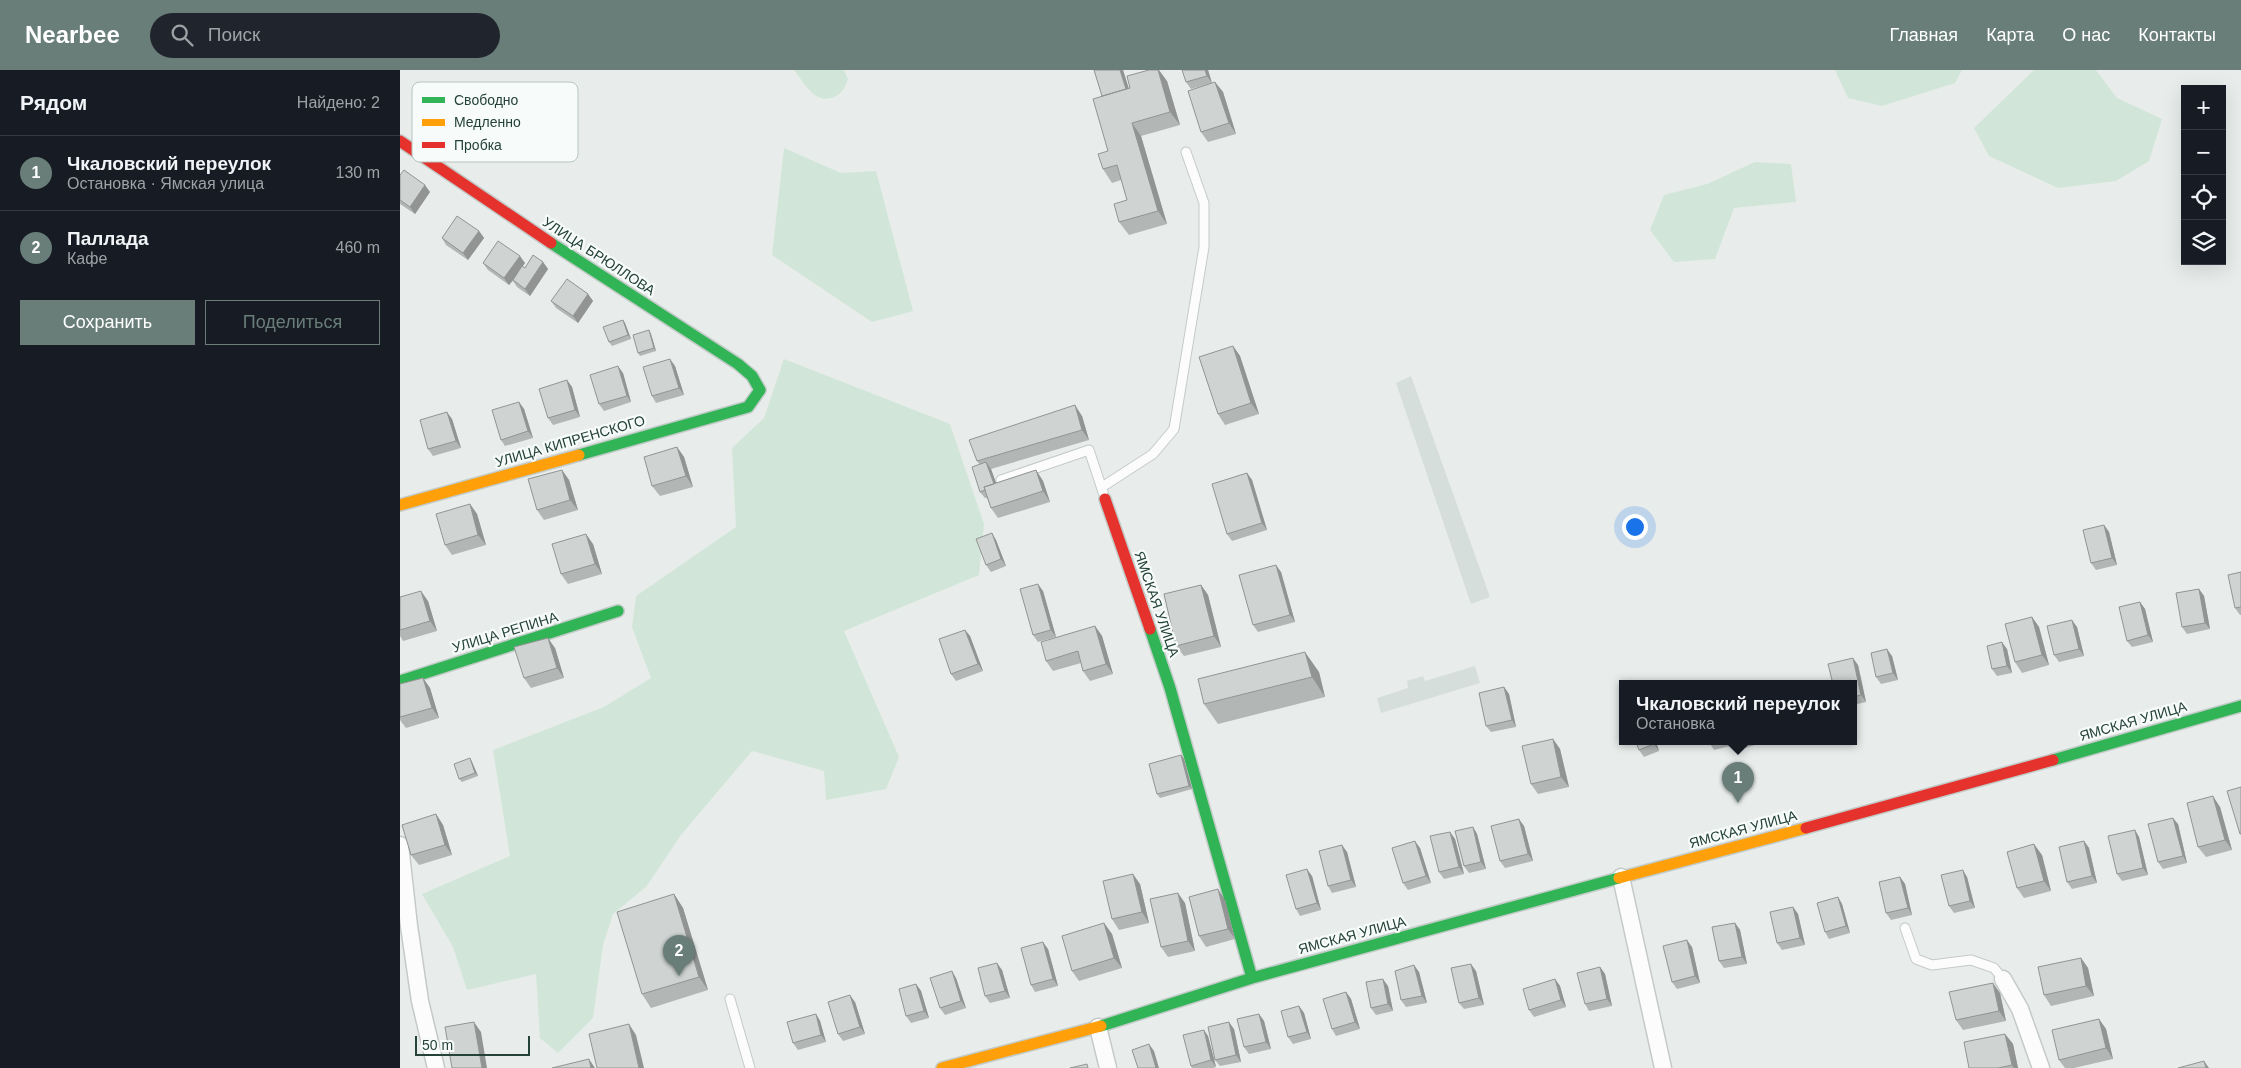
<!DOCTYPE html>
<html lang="ru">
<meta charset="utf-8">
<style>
:root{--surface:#171b24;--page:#20242c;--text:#f1f3f6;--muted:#9ea1a6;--line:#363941;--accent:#697e78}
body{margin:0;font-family:Helvetica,sans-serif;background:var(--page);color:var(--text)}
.controls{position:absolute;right:15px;top:15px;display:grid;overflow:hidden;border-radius:0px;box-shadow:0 5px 20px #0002}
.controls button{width:45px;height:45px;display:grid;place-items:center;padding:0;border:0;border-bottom:1px solid var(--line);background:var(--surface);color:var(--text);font:25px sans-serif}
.scale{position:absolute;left:15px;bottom:12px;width:115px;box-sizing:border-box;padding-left:5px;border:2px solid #24423a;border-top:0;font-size:14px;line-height:18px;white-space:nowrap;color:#24423a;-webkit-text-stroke:4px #f7fbf9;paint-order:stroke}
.you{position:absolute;left:1234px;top:456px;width:18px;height:18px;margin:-12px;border:4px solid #fff;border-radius:50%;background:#1a73e8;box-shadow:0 0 0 8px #1a73e833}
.badge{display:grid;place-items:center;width:32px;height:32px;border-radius:50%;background:var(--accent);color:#fff;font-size:16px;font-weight:700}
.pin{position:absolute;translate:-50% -41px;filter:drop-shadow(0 1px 2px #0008)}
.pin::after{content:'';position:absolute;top:26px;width:18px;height:15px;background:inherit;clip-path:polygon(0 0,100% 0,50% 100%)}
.popup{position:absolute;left:1219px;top:610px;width:238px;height:65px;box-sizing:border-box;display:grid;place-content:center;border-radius:0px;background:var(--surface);filter:drop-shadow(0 1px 4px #0005);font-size:16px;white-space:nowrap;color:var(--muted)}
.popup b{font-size:19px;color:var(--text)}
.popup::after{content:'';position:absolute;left:50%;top:100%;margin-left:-10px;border:10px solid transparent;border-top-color:var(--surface)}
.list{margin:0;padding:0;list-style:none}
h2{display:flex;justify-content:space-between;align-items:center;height:65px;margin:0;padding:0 20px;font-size:21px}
h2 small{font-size:16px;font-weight:400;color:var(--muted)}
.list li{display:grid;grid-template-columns:32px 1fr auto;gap:15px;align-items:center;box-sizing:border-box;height:75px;padding:0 20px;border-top:1px solid var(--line)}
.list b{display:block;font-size:19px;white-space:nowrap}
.list p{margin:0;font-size:16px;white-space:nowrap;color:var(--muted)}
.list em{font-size:16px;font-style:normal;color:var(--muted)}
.actions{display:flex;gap:10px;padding:15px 20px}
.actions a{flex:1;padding:11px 0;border:1px solid var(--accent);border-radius:0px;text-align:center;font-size:18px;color:var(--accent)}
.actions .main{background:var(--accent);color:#fff}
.icon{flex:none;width:28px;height:28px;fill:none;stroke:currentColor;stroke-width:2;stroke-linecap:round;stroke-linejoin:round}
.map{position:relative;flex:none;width:1841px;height:998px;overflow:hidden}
header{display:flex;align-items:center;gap:30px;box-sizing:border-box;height:70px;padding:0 25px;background:var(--accent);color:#fff}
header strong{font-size:24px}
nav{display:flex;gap:28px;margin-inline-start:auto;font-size:18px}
.search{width:350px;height:45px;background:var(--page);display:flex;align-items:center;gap:12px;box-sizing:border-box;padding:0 18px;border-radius:28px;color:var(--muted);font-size:19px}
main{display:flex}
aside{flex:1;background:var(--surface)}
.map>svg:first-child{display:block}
.built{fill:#d6dedb}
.green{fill:#d1e6d8}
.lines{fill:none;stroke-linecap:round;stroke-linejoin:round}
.lane-casing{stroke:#c5cac8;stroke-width:11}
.street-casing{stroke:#c5cac8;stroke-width:19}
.fast-casing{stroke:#c3cbc8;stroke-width:14}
.slow-casing{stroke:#c3cbc8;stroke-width:14}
.jam-casing{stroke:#c3cbc8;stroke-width:14}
.lane{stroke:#fcfcfc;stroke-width:9}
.street{stroke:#fcfcfc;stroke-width:16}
.fast{stroke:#30b455;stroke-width:11}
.slow{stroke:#ff9f0a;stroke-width:11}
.jam{stroke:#e5322d;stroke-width:11}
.wall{fill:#b2b6b5}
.shaded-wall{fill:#919493}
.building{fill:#cfd4d2;stroke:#919493}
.labels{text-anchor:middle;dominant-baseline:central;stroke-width:4.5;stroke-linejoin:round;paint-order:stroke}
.street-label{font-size:14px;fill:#24423a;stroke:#f7fbf9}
.key{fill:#f7fbf9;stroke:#b8c4c0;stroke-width:1}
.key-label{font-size:14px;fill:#24423a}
</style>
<header>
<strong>Nearbee</strong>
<div class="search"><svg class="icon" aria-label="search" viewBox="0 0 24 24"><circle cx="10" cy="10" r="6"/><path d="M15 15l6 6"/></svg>Поиск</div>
<nav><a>Главная</a><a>Карта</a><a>О нас</a><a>Контакты</a></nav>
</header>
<main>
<aside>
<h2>Рядом<small>Найдено: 2</small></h2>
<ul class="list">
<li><span class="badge">1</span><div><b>Чкаловский переулок</b><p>Остановка · Ямская улица</p></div><em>130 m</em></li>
<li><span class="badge">2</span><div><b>Паллада</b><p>Кафе</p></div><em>460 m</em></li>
</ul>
<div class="actions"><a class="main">Сохранить</a><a>Поделиться</a></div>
</aside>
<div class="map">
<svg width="1841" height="998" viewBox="0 0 1841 998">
<rect width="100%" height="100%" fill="#e8edeb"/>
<path class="built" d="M1011,306L1090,527L1071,534L996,313Z
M1075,596L1080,613L981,643L977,628L1008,618L1007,611L1023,606L1025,611Z"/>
<path class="green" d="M394,0H444L448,9C445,17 442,24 434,27C414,35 404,12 394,0Z
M1435,0H1562L1555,13L1482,36L1448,28Z
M1634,0H1696L1717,28L1762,49L1749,91L1716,111L1658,118L1589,86L1574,58Z
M384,78L441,103L476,101L513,241L472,252L372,185Z
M1355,92L1391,94L1396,132L1334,138L1315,189L1274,192L1250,160L1264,125L1307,114Z
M384,289L550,354L584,454L579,505L444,561L499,687L486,719L426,730L424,701L352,681L281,765L246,817L213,844L203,875L193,948L158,983L140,968L136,904L67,920L53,877L22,824L110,786L93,680L204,637L251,608L232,557L236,526L336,457L332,378L364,348Z"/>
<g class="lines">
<defs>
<path id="lane" d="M601,410L689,380L703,422
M702,417L753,384L774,359L804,177V133L786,82
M1505,858L1516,889L1532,895L1571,890L1594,898L1603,909
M330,929L350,998"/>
<path id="street" d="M0,775L9,856L20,931L36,998
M1221,807L1263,998
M1603,909L1620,939L1641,998
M698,957L708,998"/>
<path id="fast" d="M151,173L338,294L352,306L360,320L348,337L179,385
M750,559L770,618L852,908
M0,611L218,541
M1653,690L1841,636
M701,956L852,908L1219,808"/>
<path id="slow" d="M0,435L179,385
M1219,808L1406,758
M542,998L701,956"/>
<path id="jam" d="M0,71L151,173
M705,429L750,559
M1406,758L1653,690"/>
</defs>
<use href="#lane" class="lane-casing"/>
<use href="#street" class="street-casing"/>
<use href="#fast" class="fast-casing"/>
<use href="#slow" class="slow-casing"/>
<use href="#jam" class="jam-casing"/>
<use href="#lane" class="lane"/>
<use href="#street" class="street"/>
<use href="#fast" class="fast"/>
<use href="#slow" class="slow"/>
<use href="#jam" class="jam"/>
</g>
<path class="wall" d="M694,0H723L729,19L767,11L780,55L741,66L767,154L729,165L719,152L727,130L721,110L712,113L703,99L708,81L702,26Z
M808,0L812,13L791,19L786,12Z
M815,12L823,22L836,64L808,72L801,62Z
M0,105L30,122L15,144L0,134Z
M79,161L84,168L68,190L46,175L42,168Z
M143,192L148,199L130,226L117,217L113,211L109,215L88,200L83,193H125L122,197L125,198Z
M188,224L193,231L178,253L156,238L151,231Z
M223,250L225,253L231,269L212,276L209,272Z
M249,260L251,264L256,281L240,286L238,283Z
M833,276L840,286L859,344L825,355L818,344Z
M275,296L284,325L256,333L252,326Z
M223,303L231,332L204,341L199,334Z
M167,310L172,317L180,347L153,355L148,348Z
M119,332L124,339L133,368L105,376L101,370Z
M682,346L689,370L591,399L596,413L636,400L643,411L650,432L598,448L591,438L587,428H585L580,422V395L577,391Z
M52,349L61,378L33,386L28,379Z
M277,377L284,387L293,417L260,426L252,416Z
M162,400L169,410L178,440L144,450L137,440Z
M847,403L852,410L867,460L832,471L827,464Z
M70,434L77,444L86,475L52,485L45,475Z
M1704,455L1709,462L1717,495L1696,500L1691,493Z
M596,470L606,496L591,502L586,495Z
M193,474L202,504L168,514L161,504Z
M881,502L895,552L858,562L853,555Z
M1841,502V545H1840L1835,538Z
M801,515L808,525L821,577L784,586L776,576Z
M1799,519L1804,526L1810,559L1787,564L1782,557Z
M643,521L656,567L638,572L633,565Z
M0,527L28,531L37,561L3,571L0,566Z
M1740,532L1745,539L1753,572L1732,577L1727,571Z
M1632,547L1639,557L1649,595L1622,603L1615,592Z
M695,556L702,566L713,604L690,611L683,601L681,593L653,601L646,591Z
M1677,557L1684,586L1659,592L1654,585Z
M565,560L570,566L583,601L556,611L551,604Z
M155,578L164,608L131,618L124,608Z
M1607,579L1612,603L1597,606L1592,599Z
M1492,586L1498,610L1481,614L1476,607Z
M1458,595L1466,632L1453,635V614Z
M919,602L925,627L818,654L804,634Z
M23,608L30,618L39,648L6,658L0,650V614Z
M1104,617L1109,624L1116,657L1091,662L1086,656Z
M1153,669L1160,679L1169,717L1138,724L1131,714Z
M1256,672L1259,681L1244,687L1239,680Z
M1309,672H1334V675L1314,680Z
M1341,672H1365L1345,678Z
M781,685L784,689L792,719L760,728L757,724Z
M70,688L72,692L78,706L62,712L59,709Z
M1820,737L1832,780L1806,787L1798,777Z
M36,744L43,755L52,785L19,795L11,785Z
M1778,754L1787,793L1763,799L1758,792Z
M1124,756L1133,791L1105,798L1100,791Z
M1073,757L1077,764L1086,799L1069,803L1064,796Z
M1735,760L1739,767L1748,805L1722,811L1717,804Z
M1050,762L1055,769L1064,804L1044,809L1039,802Z
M1684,771L1689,778L1697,813L1672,819L1667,812Z
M1020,778L1031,813L1008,820L1003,813Z
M947,782L956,817L932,823L928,816Z
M1642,785L1651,821L1624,828L1617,818Z
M912,806L921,840L900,846L896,839Z
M1500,807L1505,814L1512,845L1491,850L1486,843Z
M1567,807L1575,838L1554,843L1549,836Z
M740,814L749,853L719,860L712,849Z
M274,824L283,838L308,920L251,938L242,924Z
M1438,827L1442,834L1450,863L1429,869L1425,862Z
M825,830L835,869L806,877L799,866Z
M785,833L795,881L768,887L761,877Z
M1393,837L1398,844L1405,875L1382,880L1377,873Z
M704,853L712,864L722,898L679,911L672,901Z
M1335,853L1340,860L1347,894L1324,898L1319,891Z
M1292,877L1300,913L1277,919L1272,912Z
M648,879L658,916L635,922L631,915Z
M1681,888L1688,898L1694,926L1651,936L1644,925Z
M1200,897L1205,904L1212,936L1189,941L1185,934Z
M602,900L610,928L590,933L585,926Z
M1076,901L1084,935L1064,939L1059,933Z
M1019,902L1027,933L1006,937L1001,930Z
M556,908L566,938L545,945L540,938Z
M1155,909L1160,916L1166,937L1134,947L1129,940Z
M516,914L521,921L529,948L511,953L506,946Z
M988,916L993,941L976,945L971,938Z
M946,922L951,929L960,959L936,966L932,959Z
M1600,923L1606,951L1563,960L1556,950Z
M455,932L465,964L443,971L438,964Z
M899,936L904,943L911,969L893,974L888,967Z
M416,944L420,951L426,972L398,980L393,973Z
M859,944L864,951L871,979L849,984L844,977Z
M1699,949L1706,959L1713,989L1674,998H1665L1659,990Z
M834,959L841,992L820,996L815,990Z
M1605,964L1613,974L1618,998H1569Z
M808,966L816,997L813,998H792L791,996Z"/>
<path class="shaded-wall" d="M720,0H723L732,29L727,23Z
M758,0H759L767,11L780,55L770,42Z
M805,0H808L812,13L807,6Z
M815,12L823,22L836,64L829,53Z
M732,53L741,66L767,154L758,141Z
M25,115L30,122L15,144L10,137Z
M79,161L84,168L68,190L63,183Z
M120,186L125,193L109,215L104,208Z
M143,192L148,199L130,226L125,219Z
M188,224L193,231L178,253L173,246Z
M223,250L225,253L231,269L228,265Z
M249,260L251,264L256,281L254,278Z
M833,276L840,286L859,344L851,333Z
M270,289L275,296L284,325L279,318Z
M218,296L223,303L231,332L227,326Z
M167,310L172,317L180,347L175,340Z
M119,332L124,339L133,368L128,361Z
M675,335L682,346L689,370L682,360Z
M47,342L52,349L61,378L56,371Z
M277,377L284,387L293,417L286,406Z
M586,392L591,399L600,424L595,417Z
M162,400L169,410L178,440L170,430Z
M636,400L643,411L650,432L643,421Z
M847,403L852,410L867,460L862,453Z
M70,434L77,444L86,475L78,465Z
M1704,455L1709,462L1717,495L1712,488Z
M592,463L596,470L606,496L601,489Z
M186,464L193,474L202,504L195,494Z
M876,495L881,502L895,552L890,545Z
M638,514L643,521L656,567L651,560Z
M801,515L808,525L821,577L814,566Z
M1799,519L1804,526L1810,559L1805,553Z
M21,521L28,531L37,561L30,551Z
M1740,532L1745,539L1753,572L1748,565Z
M1632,547L1639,557L1649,595L1642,585Z
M1672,550L1677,557L1684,586L1679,579Z
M695,556L702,566L713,604L706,594Z
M565,560L570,566L583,601L578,594Z
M148,568L155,578L164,608L157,598Z
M1602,572L1607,579L1612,603L1607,596Z
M1487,579L1492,586L1498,610L1493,603Z
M905,582L919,602L925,627L912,607Z
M1453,588L1458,595L1466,632L1461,625Z
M23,608L30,618L39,648L32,638Z
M1104,617L1109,624L1116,657L1112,650Z
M1153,669L1160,679L1169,717L1161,707Z
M1253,672H1256L1259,681L1254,674Z
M781,685L784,689L792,719L789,716Z
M70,688L72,692L78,706L75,703Z
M1813,726L1820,737L1832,780L1825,770Z
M36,744L43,755L52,785L45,775Z
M1773,748L1778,754L1787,793L1783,786Z
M1119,749L1124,756L1133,791L1128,784Z
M1073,757L1077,764L1086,799L1081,792Z
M1735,760L1739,767L1748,805L1743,798Z
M1050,762L1055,769L1064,804L1059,797Z
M1015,771L1020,778L1031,813L1026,806Z
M1684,771L1689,778L1697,813L1692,806Z
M1634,774L1642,785L1651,821L1644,811Z
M942,775L947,782L956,817L951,810Z
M907,799L912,806L921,840L917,833Z
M1563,800L1567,807L1575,838L1570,831Z
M733,804L740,814L749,853L742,842Z
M1500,807L1505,814L1512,845L1508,838Z
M818,819L825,830L835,869L828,859Z
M778,823L785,833L795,881L788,871Z
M274,824L283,838L308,920L299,907Z
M1438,827L1442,834L1450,863L1446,856Z
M1393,837L1398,844L1405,875L1400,868Z
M704,853L712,864L722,898L714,888Z
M1335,853L1340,860L1347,894L1342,887Z
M1287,870L1292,877L1300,913L1295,906Z
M643,872L648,879L658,916L653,909Z
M1681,888L1688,898L1694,926L1686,916Z
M597,893L602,900L610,928L605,921Z
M1071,894L1076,901L1084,935L1079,928Z
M1014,895L1019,902L1027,933L1022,926Z
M1200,897L1205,904L1212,936L1207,929Z
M552,901L556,908L566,938L561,931Z
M983,909L988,916L993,941L988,934Z
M1155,909L1160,916L1166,937L1161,930Z
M1593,913L1600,923L1606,951L1599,941Z
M516,914L521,921L529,948L524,941Z
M946,922L951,929L960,959L955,952Z
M450,925L455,932L465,964L460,957Z
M899,936L904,943L911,969L907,962Z
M416,944L420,951L426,972L421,965Z
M859,944L864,951L871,979L866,972Z
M1699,949L1706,959L1713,989L1706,978Z
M74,952L81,962L87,998H82Z
M829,952L834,959L841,992L836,985Z
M229,954L236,965L244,998H239Z
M804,960L808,966L816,997L811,990Z
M1605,964L1613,974L1618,998H1614L1612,995Z
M749,974L754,981L759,998H756Z
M189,989L195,998H191Z
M1804,991L1809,998H1806Z"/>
<path class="building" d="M694,0H720L726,19L702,26Z
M749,0H758L770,42L732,53L758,141L719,152L714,134L727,130L717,95L703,99L698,84L708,81L693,29L730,18L727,6Z
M782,0H805L807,6L786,12Z
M815,12L829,53L801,62L788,21Z
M4,100L25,115L10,137L0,130V105Z
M57,146L79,161L63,183L42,168Z
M98,171L120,186L104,208L83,193Z
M133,185L143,192L125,219L113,210L122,196L125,198Z
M167,209L188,224L173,246L151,231Z
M223,250L228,265L209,272L203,257Z
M249,260L254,278L238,283L233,265Z
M833,276L851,333L818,344L799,287Z
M270,289L279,318L252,326L243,297Z
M218,296L227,326L199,334L190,305Z
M167,310L175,340L148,348L139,319Z
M119,332L128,361L101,370L92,340Z
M675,335L682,360L577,391L569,370Z
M47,342L56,371L28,379L20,350Z
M277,377L286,406L252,416L244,387Z
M586,392L594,414L584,417L585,420L580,422L572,397Z
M162,400L170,430L137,440L128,409Z
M636,400L643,421L591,438L584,417Z
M847,403L862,453L827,464L812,414Z
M70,434L78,465L45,475L36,444Z
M1704,455L1712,488L1691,493L1683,460Z
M592,463L601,489L586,495L576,469Z
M186,464L195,494L161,504L152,474Z
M876,495L890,545L853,555L839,505Z
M1841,502V537L1835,538L1828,505Z
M638,514L651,560L633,565L620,519Z
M801,515L814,566L776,576L764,524Z
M1799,519L1805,553L1782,557L1776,523Z
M21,521L30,551L0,560V527Z
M1740,532L1748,565L1727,571L1719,537Z
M1632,547L1642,585L1615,592L1605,554Z
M1672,550L1679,579L1654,585L1647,556Z
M695,556L706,594L683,601L678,581L646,591L641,572Z
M565,560L578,594L551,604L539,569Z
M148,568L157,598L124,608L114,577Z
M1602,572L1607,596L1592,599L1587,576Z
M1487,579L1493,603L1476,607L1471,583Z
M905,582L912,607L804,634L798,609Z
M1453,588L1461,625L1453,627V614H1433L1428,594Z
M23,608L32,638L0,647V614Z
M1380,612V614H1371Z
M1104,617L1112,650L1086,656L1079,623Z
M1153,669L1161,707L1131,714L1122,676Z
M1236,672H1253L1254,674L1239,680Z
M781,685L789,716L757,724L749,694Z
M70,688L75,703L59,709L54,694Z
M1841,717V764H1840L1827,721Z
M1813,726L1825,770L1798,777L1787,733Z
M36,744L45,775L11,785L2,755Z
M1773,748L1783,786L1758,792L1748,754Z
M1119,749L1128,784L1100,791L1091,756Z
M1073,757L1081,792L1064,796L1055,761Z
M1735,760L1743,798L1717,804L1708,766Z
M1050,762L1059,797L1039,802L1030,766Z
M1015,771L1026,806L1003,813L992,778Z
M1684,771L1692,806L1667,812L1659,777Z
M1634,774L1644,811L1617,818L1607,782Z
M942,775L951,810L928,816L919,781Z
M907,799L917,833L896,839L886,805Z
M1563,800L1570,831L1549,836L1541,805Z
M733,804L742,842L712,849L703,811Z
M1500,807L1508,838L1486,843L1479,812Z
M818,819L828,859L799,866L789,827Z
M778,823L788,871L761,877L750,829Z
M274,824L299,907L242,924L217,842Z
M1438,827L1446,856L1425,862L1417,833Z
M1393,837L1400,868L1377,873L1370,842Z
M704,853L714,888L672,901L662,866Z
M1335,853L1342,887L1319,891L1312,857Z
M1287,870L1295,906L1272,912L1263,876Z
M643,872L653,909L631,915L621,878Z
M1681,888L1686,916L1644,925L1638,897Z
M597,893L605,921L585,926L578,898Z
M1071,894L1079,928L1059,933L1051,898Z
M1014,895L1022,926L1001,930L995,901Z
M1200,897L1207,929L1185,934L1177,903Z
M552,901L561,931L540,938L530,908Z
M983,909L988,934L971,938L966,912Z
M1155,909L1161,930L1129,940L1123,919Z
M1593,913L1599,941L1556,950L1549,922Z
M516,914L524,941L506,946L499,919Z
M946,922L955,952L932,959L923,929Z
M450,925L460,957L438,964L428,932Z
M899,936L907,962L888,967L881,941Z
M416,944L421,965L393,973L387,952Z
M859,944L866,972L844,977L837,949Z
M1699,949L1706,978L1659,990L1652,960Z
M74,952L82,998H52L45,957Z
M829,952L836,985L815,990L808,957Z
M229,954L239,998H197L189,964Z
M804,960L811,990L791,996L783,965Z
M1605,964L1612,995L1598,998H1569L1564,972Z
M749,974L756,998H738L732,980Z
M189,989L191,998H152Z
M1804,991L1806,998H1778Z
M687,994L688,998H670Z"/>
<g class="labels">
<g class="street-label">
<text transform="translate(199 186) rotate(33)">УЛИЦА БРЮЛЛОВА</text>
<text transform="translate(170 371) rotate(-16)">УЛИЦА КИПРЕНСКОГО</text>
<text transform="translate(757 534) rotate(71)">ЯМСКАЯ УЛИЦА</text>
<text transform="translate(105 562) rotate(-17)">УЛИЦА РЕПИНА</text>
<text transform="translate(1733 651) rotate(-16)">ЯМСКАЯ УЛИЦА</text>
<text transform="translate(1343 759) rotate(-15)">ЯМСКАЯ УЛИЦА</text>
<text transform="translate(952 865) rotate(-15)">ЯМСКАЯ УЛИЦА</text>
</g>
</g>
<rect x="12" y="12" width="166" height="80" rx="8" class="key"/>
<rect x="22" y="27" width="23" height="6" fill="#30b455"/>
<rect x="22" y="49" width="23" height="7" fill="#ff9f0a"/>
<rect x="22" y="72" width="23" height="6" fill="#e5322d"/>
<g class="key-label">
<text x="54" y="35">Свободно</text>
<text x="54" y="57">Медленно</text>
<text x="54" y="80">Пробка</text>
</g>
</svg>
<div class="controls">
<button>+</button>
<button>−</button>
<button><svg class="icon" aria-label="locate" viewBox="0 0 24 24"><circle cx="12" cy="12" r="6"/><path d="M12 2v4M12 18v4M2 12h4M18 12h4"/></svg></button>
<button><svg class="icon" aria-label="layers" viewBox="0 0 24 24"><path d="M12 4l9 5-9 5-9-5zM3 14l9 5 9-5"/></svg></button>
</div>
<div class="scale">50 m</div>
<div class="you"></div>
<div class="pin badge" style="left:1338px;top:733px">1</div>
<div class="popup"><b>Чкаловский переулок</b>Остановка</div>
<div class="pin badge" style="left:279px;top:906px">2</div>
</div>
</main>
